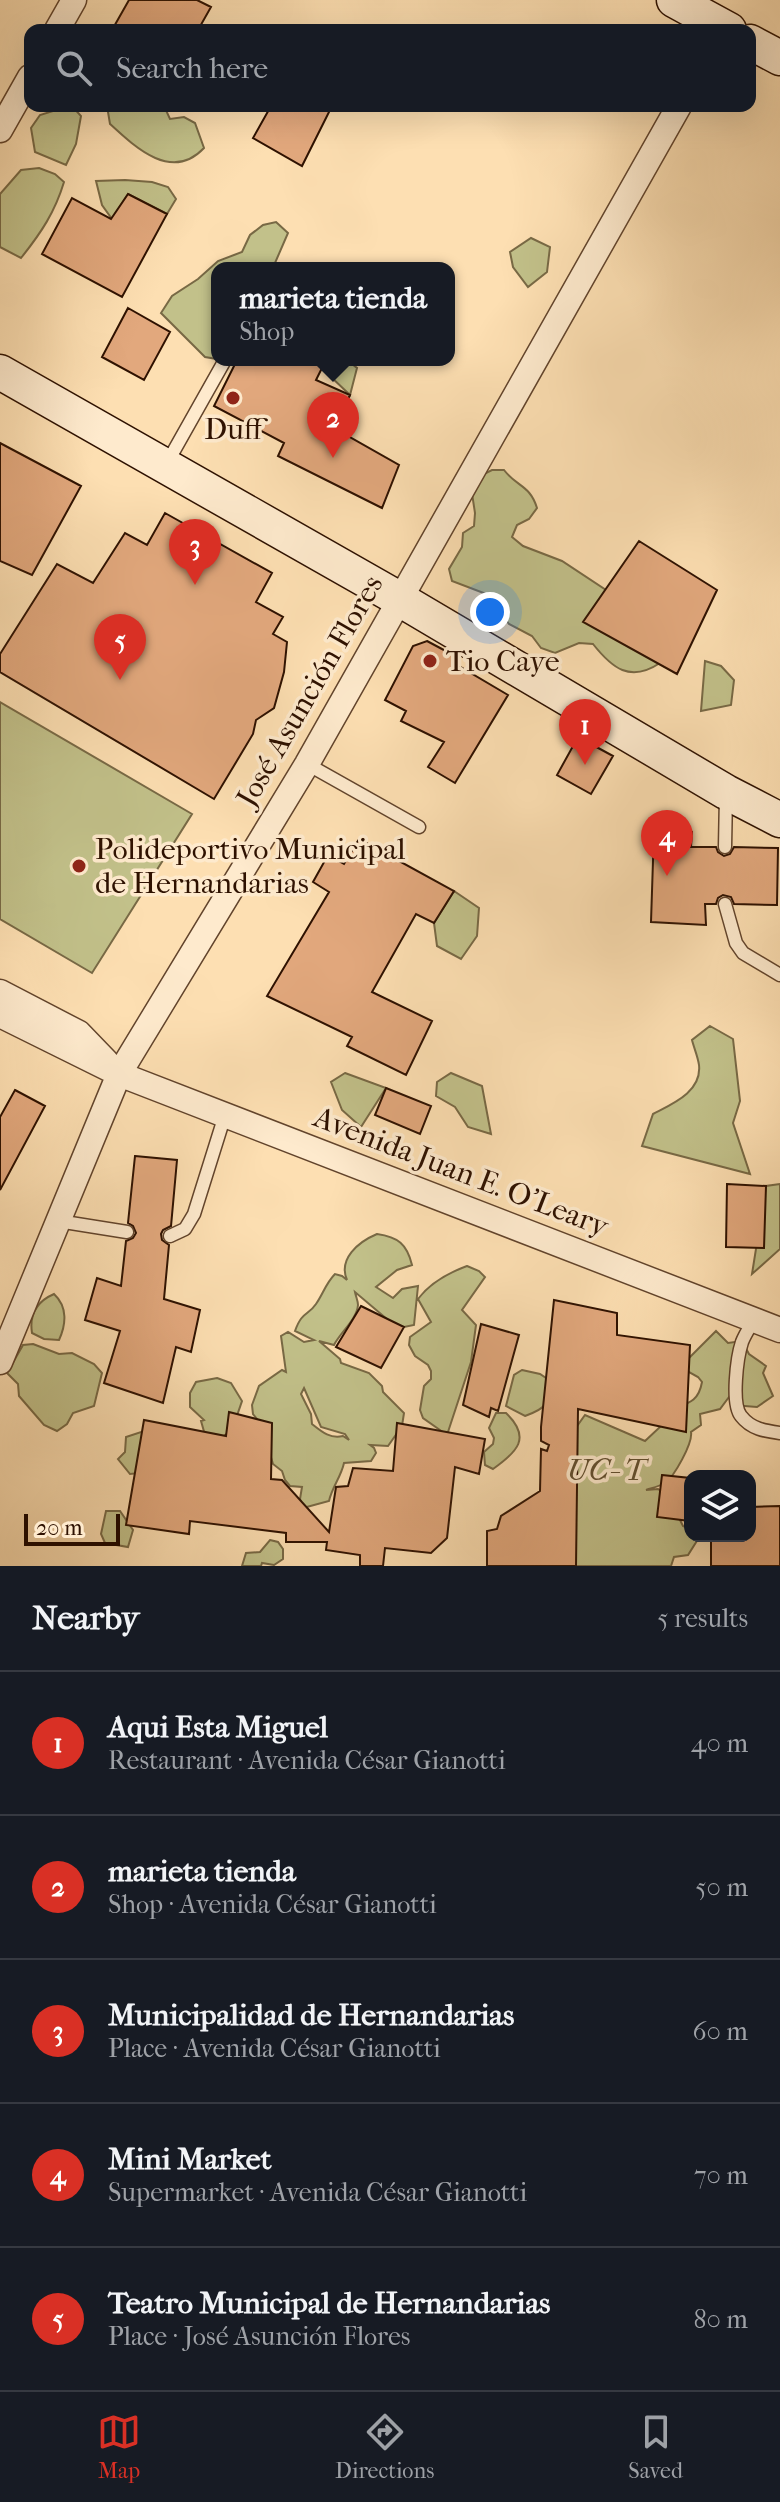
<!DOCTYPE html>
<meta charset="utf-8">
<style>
:root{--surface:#171b24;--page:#20242c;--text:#f1f3f6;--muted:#9ea1a6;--line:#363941;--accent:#d93025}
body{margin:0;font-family:"IM FELL French Canon",serif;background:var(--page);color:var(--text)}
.controls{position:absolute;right:24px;bottom:24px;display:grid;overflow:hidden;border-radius:16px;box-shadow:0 8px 32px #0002}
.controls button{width:72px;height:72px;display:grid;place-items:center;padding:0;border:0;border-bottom:2px solid var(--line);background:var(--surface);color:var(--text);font:40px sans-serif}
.scale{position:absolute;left:24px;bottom:20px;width:96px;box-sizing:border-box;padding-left:8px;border:4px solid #2e1100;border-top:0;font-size:22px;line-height:28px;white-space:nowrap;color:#2e1100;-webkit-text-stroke:6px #feeacd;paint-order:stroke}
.you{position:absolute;left:490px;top:612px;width:28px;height:28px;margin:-20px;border:6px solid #fff;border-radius:50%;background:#1a73e8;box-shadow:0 0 0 12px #1a73e833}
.badge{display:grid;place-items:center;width:52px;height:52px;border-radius:50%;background:var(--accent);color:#fff;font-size:26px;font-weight:700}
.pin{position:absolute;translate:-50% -66px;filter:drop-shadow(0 2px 4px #0008)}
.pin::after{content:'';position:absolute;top:42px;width:28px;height:24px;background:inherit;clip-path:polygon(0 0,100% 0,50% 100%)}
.popup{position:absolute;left:211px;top:262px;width:244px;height:104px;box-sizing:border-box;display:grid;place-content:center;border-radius:16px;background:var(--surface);filter:drop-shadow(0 2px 6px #0005);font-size:26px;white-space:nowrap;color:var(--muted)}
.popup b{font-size:30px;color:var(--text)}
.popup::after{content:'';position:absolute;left:50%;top:100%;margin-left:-16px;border:16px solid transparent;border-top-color:var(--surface)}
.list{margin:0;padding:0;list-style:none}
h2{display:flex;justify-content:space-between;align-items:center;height:104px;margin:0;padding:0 32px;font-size:34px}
h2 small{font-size:26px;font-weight:400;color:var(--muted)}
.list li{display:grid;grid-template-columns:52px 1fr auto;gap:24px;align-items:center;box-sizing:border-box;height:144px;padding:0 32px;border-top:2px solid var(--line)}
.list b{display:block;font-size:30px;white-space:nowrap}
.list p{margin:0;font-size:26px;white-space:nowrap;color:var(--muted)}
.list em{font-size:26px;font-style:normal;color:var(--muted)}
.icon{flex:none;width:44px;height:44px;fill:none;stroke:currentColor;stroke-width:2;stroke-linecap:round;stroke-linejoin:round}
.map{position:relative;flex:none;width:780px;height:1566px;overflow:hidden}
.search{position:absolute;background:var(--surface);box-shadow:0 8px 32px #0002;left:24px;right:24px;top:24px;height:88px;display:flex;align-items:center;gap:20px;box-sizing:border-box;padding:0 28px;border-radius:16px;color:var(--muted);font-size:30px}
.sheet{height:824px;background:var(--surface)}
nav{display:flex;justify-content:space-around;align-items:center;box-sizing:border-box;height:112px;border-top:2px solid var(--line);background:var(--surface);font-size:22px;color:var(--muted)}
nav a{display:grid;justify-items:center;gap:4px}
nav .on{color:var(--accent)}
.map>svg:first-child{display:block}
.green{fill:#c2c18a;stroke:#786945;stroke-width:2;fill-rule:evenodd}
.building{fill:#e2a87d;stroke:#2e1100;stroke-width:2}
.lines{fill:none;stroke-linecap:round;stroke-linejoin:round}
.lane-casing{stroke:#62442c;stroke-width:15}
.street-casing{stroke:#62442c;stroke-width:27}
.secondary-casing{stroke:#2e1100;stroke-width:37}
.lane{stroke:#feeacd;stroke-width:12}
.street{stroke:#feeacd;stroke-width:24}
.secondary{stroke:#feeacd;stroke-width:34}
.poi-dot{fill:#8f2418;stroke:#feeacd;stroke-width:3}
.labels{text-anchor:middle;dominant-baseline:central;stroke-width:7;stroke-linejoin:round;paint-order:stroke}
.poi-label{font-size:30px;fill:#2e1100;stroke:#feeacd;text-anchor:start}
.street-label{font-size:30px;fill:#2e1100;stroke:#feeacd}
.park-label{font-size:30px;font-style:italic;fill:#624f30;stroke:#feeacd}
</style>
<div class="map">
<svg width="780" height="1566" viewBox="0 0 780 1566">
<rect width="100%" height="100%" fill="#fddfb2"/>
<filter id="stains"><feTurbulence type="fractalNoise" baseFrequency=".0025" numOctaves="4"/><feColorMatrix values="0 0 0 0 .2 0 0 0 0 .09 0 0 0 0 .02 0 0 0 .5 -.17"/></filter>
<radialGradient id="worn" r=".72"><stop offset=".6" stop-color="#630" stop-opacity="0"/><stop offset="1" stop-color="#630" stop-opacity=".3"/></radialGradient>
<path class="green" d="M69,106H72L81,116L76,144L66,165L35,152L31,128L40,115Z
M107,106H164L170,119L184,117L195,123L204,148C172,182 136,148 110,124Z
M39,168L55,174L64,182C55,212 41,233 21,258L0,247V194L21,170Z
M125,180L152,182L168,187L176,199L167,214L128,194L112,219L102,205L96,181Z
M276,222L288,233L275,263L271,268H217V359L205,357L161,313L172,296L198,279L218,261L242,252L250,235L263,225Z
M531,238L550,247L547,272L528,287L513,267L510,252Z
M347,360L357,368L350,395L329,375L326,361Z
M492,470H504C517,487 530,485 537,508L529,519L517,525L512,537L523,546L562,561L609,592L660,663C630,683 612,668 593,644L579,643L555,653L541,648L532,636L509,624L501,613L502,600L452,581L449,569L462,547L463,533L474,526L475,513L471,487L480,476Z
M705,661L721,666L734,680L731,705L701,711Z
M0,702L192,814L92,973L0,919Z
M454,891L479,908L477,936L461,959L437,946L434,923Z
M710,1026L733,1039L740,1101L733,1123L750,1174L642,1146L653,1114C672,1104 702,1092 699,1065C698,1057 694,1048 692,1040Z
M345,1073L386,1088L361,1127L342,1110L331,1082Z
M451,1073L482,1086L491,1134L468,1127L455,1107L436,1096L437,1082Z
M780,1184V1249L752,1274L766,1186Z
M377,1234C398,1237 407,1244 412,1265L397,1270L376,1287L393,1298L402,1289L418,1286L414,1325L404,1327L394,1325L355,1292C356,1297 358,1301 358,1305C357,1319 340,1333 334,1345L319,1341L340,1359L341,1363L369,1373L382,1386L383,1392L404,1413L402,1426L388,1446L370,1445L374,1448L376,1453L371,1461L344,1463C341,1477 332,1487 329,1501L303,1508L300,1499L302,1487L290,1486L285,1480L282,1471L273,1464L261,1424L253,1414L252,1405L259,1386L282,1370L286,1372L281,1336L288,1332L304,1342L314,1340L295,1331C302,1311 308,1316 316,1304C323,1294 326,1283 335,1274L342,1276L347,1280C338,1259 358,1242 377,1234ZM304,1388L321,1427L345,1434L349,1440L343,1436C330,1439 322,1432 312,1424L311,1414L301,1394Z
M467,1266L479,1271L485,1277L462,1310L476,1325L471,1362L447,1435L423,1418L420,1410L424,1386L431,1379V1371L428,1365L415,1356L409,1345L410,1337L431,1322L418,1299C430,1283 448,1273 467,1266Z
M54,1294C68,1307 66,1325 59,1340L44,1339L32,1333C29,1314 38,1301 54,1294Z
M716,1331L728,1343L742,1341L749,1354L766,1366L763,1373L773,1396L757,1407L732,1405L729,1397L720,1409L700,1414L701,1425L691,1432C693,1443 674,1477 665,1483C660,1486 652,1488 646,1490L658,1489L678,1503L679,1518L683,1526L690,1529V1536H700L688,1555L674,1557L671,1566H539L565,1443L585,1415L645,1441L660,1427L666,1411C685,1403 698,1405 702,1382L698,1377L687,1371L689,1358Z
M33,1344L59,1354L72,1353L94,1364L102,1373L94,1406L73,1413L67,1424L57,1431L44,1425L19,1396L18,1384L7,1373L23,1345Z
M522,1370L540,1374L549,1380C549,1405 547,1408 525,1416L506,1406L514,1375Z
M217,1378L231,1383L242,1401L232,1430L218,1440L205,1435L201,1421L204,1420L190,1407V1393L196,1382Z
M496,1413H506C532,1438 517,1452 493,1469L485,1465L484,1452L493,1444L494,1438L489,1428Z
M144,1431L148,1472L130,1474L118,1459L125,1452L126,1437Z
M106,1511H120L133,1530L128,1547L105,1543L101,1534Z
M270,1540L278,1542L283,1549V1559L274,1565L262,1563L261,1566H242L246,1553L260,1552Z"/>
<path class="building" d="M129,0H197L211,7L198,30H112Z
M271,106H332L302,166L253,138Z
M128,194L167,214L122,297L42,254L72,198L111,219Z
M128,308L170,332L144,380L102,357Z
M237,360H326L316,380L350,395L334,428L399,465L382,508L278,456L284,443L214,406Z
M0,443L81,486L32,575L0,561Z
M165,513L272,573L256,602L283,617L273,634L287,642L284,672L274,708L256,720L253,734L214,799L0,672V654L57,564L93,583L125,533L147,545Z
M639,541L717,590L677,674L583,622Z
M427,641L457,657L454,663L508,695L455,783L428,767L444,742L401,721L406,711L385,700L413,646Z
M578,737L613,756L591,794L557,775Z
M654,830L692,832L691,847H716L718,852L724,856L730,854L734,847L778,848L777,905L734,904L731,897L723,895L718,898L716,904H705L706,925L651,922Z
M359,839L454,891L434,923L416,914L372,992L432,1021L406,1075L347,1046L352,1037L267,996L329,892L313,882L328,855L344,864Z
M386,1088L431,1106L420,1134L375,1115Z
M15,1090L45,1106L0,1190V1117Z
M135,1156L177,1160L171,1226L163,1230L161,1234L162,1240L169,1245L164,1299L200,1310L191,1352L176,1347L163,1403L104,1383L120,1331L85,1320L97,1278L121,1286L126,1241L133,1238L136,1233L133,1226L128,1223Z
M727,1184L766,1186L764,1248L726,1247Z
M554,1300L617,1313V1335L690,1345L686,1432L578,1409L576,1566H487V1531L497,1529L501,1516L540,1491L541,1449L547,1451L549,1445L541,1441V1427Z
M361,1306L404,1327L381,1368L336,1347Z
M481,1324L519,1335L498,1411L491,1408L489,1417L463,1405Z
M229,1412L272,1423L271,1479L282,1480L329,1532L336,1487L348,1486L353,1468L393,1471L397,1423L485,1439L479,1474L455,1467L447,1538L431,1553L385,1548L383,1566H360V1555L326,1550L327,1542H286V1533L190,1521L189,1534L126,1525L144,1420L226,1436Z
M662,1475L690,1478V1521L657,1517Z
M780,1506V1566H711V1536H750V1507Z"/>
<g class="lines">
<defs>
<path id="lane" d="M167,463L225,360
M307,764L419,827
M725,847L726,795
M725,904L736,943L743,953L780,975
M58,1221L127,1232
M170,1236L185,1229L194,1214L225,1115
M754,1320C750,1327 745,1334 742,1342C737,1357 731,1404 741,1416C751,1429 765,1431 780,1433"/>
<path id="street" d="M57,30L74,0
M0,130L30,77
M0,992L79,1033L106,1061
M0,1015L119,1074L780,1330
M0,1362L119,1074L307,764L679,106"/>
<path id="secondary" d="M674,0L729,30
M750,42L780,58
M0,372L401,600L726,792L780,820"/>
</defs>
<use href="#lane" class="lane-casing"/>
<use href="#street" class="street-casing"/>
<use href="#secondary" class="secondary-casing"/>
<use href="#lane" class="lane"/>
<use href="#street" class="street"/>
<use href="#secondary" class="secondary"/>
</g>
<g class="poi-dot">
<circle cx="233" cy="398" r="8"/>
<circle cx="430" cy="661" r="8"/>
<circle cx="79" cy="866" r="8"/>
</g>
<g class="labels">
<g class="poi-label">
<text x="233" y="429" text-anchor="middle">Duff</text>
<text x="446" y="661">Tio Caye</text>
<text x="95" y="849">Polideportivo Municipal<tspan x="95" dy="34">de Hernandarias</tspan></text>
</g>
<g class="street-label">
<text transform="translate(310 691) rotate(-60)">José Asunción Flores</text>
<text transform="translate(461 1172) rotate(21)">Avenida Juan E. O'Leary</text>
</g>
<g class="park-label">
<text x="606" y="1470">UC- T</text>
</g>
</g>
<rect width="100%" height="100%" filter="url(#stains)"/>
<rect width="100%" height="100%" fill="url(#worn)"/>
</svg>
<div class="controls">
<button><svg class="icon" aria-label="layers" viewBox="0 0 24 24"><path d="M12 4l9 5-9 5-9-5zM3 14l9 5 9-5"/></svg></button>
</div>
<div class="scale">20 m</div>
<div class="you"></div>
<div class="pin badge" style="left:585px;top:765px">1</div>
<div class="pin badge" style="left:333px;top:458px">2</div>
<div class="popup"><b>marieta tienda</b>Shop</div>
<div class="pin badge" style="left:195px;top:585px">3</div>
<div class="pin badge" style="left:667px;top:876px">4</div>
<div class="pin badge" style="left:120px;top:680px">5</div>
<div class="search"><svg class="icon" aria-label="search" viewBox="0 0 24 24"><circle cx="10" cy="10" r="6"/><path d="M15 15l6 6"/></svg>Search here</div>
</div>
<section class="sheet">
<h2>Nearby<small>5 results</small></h2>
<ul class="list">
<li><span class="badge">1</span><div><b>Aqui Esta Miguel</b><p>Restaurant · Avenida César Gianotti</p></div><em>40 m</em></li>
<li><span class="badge">2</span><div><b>marieta tienda</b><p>Shop · Avenida César Gianotti</p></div><em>50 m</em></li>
<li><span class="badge">3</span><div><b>Municipalidad de Hernandarias</b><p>Place · Avenida César Gianotti</p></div><em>60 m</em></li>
<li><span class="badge">4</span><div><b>Mini Market</b><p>Supermarket · Avenida César Gianotti</p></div><em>70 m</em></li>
<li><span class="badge">5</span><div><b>Teatro Municipal de Hernandarias</b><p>Place · José Asunción Flores</p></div><em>80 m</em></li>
</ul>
</section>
<nav>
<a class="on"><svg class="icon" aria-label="map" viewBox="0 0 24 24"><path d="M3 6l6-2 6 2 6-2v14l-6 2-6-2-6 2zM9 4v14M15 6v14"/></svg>Map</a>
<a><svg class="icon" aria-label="directions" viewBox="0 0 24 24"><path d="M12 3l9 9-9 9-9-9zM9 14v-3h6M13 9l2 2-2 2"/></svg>Directions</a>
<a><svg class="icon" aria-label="saved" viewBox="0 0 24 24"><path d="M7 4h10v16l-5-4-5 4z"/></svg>Saved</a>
</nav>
